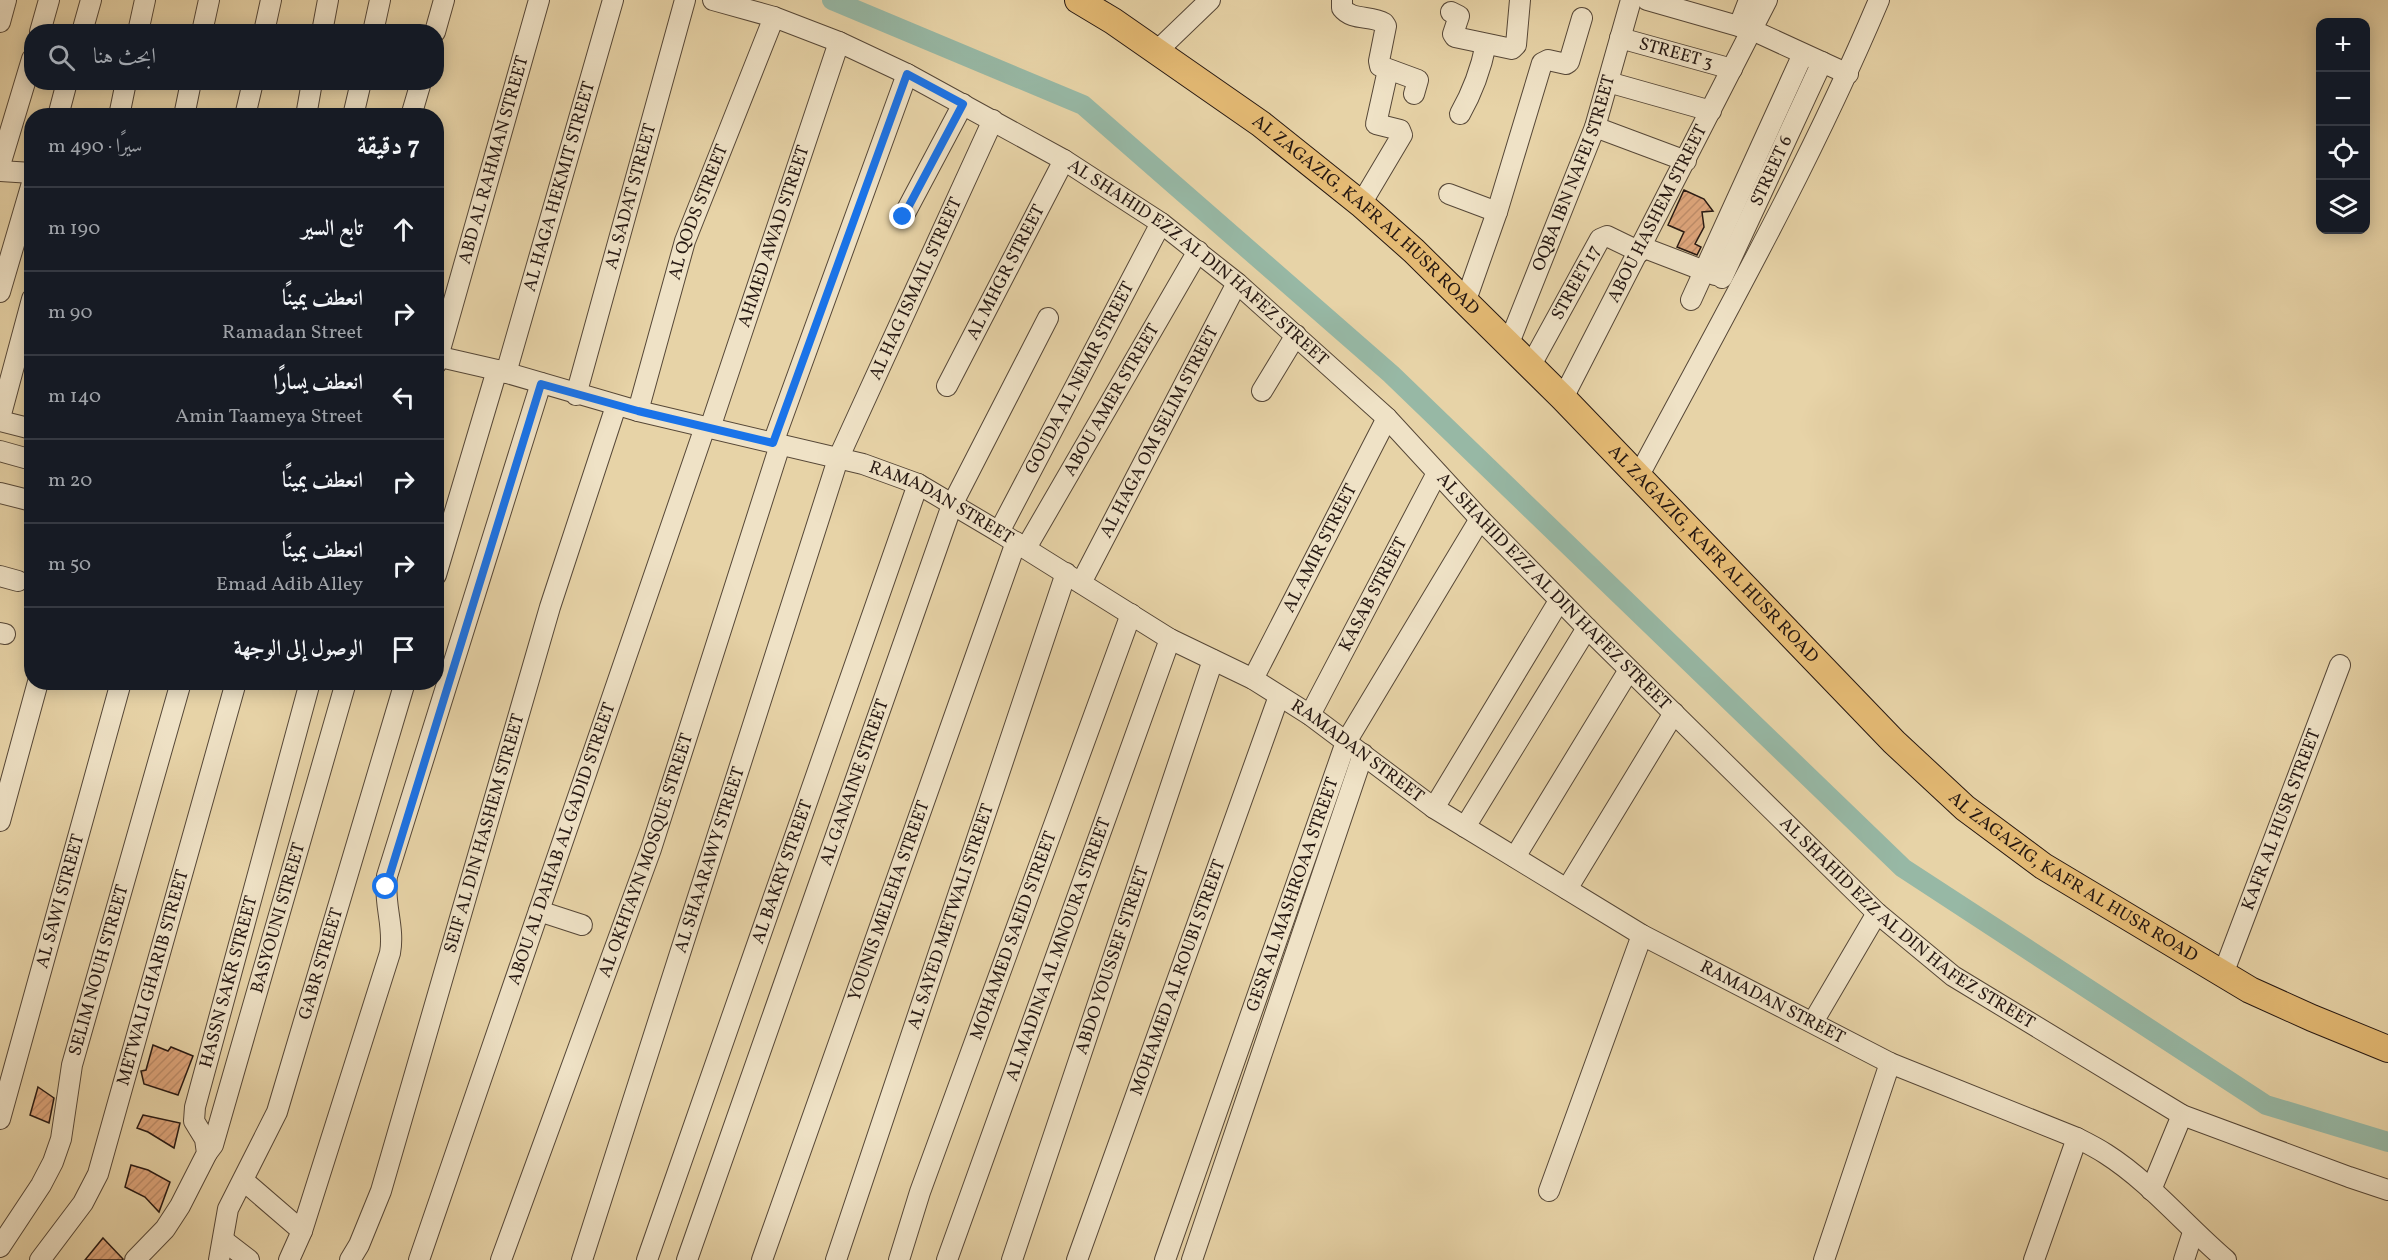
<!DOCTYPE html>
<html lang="ar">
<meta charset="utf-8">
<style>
:root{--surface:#171b24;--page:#242831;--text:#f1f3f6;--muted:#9ea1a6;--line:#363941}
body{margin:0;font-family:Vollkorn,Amiri,serif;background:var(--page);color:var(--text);direction:rtl}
.controls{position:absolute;right:18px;top:18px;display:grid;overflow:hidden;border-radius:12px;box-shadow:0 3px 15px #0003}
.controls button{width:54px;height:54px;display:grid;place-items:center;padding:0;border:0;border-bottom:2px solid var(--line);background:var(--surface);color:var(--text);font:30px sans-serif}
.stop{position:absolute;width:18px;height:18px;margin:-14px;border:4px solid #1a73e8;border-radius:50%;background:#fff}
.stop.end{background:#1a73e8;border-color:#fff;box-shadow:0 2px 6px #0008}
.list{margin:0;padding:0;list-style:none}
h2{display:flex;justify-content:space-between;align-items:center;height:78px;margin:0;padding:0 24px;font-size:26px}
h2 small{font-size:20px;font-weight:400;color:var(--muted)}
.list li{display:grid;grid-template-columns:39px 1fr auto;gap:18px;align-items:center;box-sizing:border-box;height:84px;padding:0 24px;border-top:2px solid var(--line)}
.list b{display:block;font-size:22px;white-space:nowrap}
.list p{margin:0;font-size:20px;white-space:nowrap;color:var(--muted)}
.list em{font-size:20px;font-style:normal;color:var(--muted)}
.icon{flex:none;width:33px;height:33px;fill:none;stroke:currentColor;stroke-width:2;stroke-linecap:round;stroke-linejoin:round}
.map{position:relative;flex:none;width:2388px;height:1260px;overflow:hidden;direction:ltr}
.search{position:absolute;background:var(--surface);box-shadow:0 3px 15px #0003;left:24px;top:24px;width:420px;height:66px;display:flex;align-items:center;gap:15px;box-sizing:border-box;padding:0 21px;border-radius:24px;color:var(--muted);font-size:22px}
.panel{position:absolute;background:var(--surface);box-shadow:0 3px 15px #0003;left:24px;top:108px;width:420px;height:582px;border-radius:24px;direction:rtl}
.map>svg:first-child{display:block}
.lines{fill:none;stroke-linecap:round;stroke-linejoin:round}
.canal{stroke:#97b8a5;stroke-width:20}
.building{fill:url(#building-hatch);stroke:#261812;stroke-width:1.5}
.minor-casing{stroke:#564737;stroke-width:22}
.major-casing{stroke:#261812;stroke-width:28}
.minor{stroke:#efe2c6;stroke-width:20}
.major{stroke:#e4ba74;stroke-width:26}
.route{stroke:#1a73e8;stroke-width:8}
.labels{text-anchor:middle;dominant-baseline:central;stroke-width:4.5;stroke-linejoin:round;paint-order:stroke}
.street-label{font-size:18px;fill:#261812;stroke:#efe2c6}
</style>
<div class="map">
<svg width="2388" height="1260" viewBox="0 0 2388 1260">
<defs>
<pattern id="building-hatch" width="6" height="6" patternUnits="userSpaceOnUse" patternTransform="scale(1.5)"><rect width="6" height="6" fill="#dfa67c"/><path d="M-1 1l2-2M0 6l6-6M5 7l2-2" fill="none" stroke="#bf8e6a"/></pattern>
</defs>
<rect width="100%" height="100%" fill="#e7d3a7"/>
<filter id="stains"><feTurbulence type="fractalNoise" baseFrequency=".00333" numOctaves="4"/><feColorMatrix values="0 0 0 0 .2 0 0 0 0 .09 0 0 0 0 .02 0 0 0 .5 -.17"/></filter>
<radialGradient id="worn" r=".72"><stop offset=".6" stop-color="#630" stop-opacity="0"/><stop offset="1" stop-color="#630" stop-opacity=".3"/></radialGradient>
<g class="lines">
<path class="canal" d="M832,0L1083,105L1391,374L1903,868L2266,1105L2388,1142"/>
</g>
<path class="building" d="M1684,190L1704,199L1713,211L1702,212L1704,227L1695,244L1701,247L1697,255L1677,247L1684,232L1668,225Z
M153,1045L168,1051L171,1047L193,1056L178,1095L144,1084L141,1071L146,1070Z
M38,1087L54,1098L49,1123L30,1115Z
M143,1115L180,1123L174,1148L148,1132L137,1128Z
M131,1165L148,1170L170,1182L159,1212L145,1197L125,1187Z
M103,1238L123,1259V1260H85Z"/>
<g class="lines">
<defs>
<g id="minor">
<path id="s1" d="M713,0L774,17L839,42L907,74L1064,160L1161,223L1237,283L1387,418L1480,519L1587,628L1877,913L1953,976L2182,1115L2349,1177L2388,1190"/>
<path d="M1342,0V8C1352,21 1371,15 1384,23L1386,26L1379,61L1380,66L1418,80L1414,94"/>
<path d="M1647,0L1752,30L1848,74"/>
<path d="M1451,12L1459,16L1453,34L1455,37L1512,49L1516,45L1520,0"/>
<path d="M0,22L6,0"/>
<path d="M1739,26L1749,0"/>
<path d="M40,32L49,0"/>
<path d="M82,32L91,0"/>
<path d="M138,32L145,0"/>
<path d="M202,32L209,0"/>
<path d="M264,32L271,0"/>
<path d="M322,32L328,0"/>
<path d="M373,32L380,0"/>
<path d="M435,32L444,0"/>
<path id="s2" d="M1620,38L1732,69"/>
<path d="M1157,51L1210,0"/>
<path d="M1608,82L1711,111"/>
<path d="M1460,114C1473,91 1481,69 1486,44"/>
<path d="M58,116L67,82"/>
<path d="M119,116L126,82"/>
<path d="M184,116L191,82"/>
<path d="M245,116L253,82"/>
<path d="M306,116L312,82"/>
<path d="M353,116L361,82"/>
<path d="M411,116L421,82"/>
<path d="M1595,127L1686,161"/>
<path d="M0,165L32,59"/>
<path d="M0,171L32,173"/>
<path d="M1449,194L1497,212"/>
<path d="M1361,204L1402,135L1400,130L1376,124L1388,70"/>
<path d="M903,217L963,104"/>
<path d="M1642,247L1715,275"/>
<path id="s3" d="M1722,278L1822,62"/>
<path d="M0,292L32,183"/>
<path d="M1466,300L1497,212L1542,63L1548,60L1566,64L1569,62L1582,18"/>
<path d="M1691,300L1803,54"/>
<path id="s4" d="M1509,343L1595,127L1631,0"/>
<path id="s5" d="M436,356L497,370L638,411L863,464L918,484L999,532L1170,639L1253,679L1310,715L1434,808L1642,935L1890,1063L2077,1138C2087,1143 2097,1148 2106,1154C2150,1182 2186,1226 2226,1260"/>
<path id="s6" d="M436,364L539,0"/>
<path id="s7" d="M1531,365L1600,239L1607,236L1640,252"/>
<path id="s8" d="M506,373L613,0"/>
<path id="s9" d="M947,386L1064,160"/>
<path d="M1262,391L1296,335"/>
<path id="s10" d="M576,395L685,0"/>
<path id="s11" d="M1563,398L1767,0"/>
<path id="s12" d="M638,411L685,241L774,17"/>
<path d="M0,418L32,299"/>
<path d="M0,421L32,429"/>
<path id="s13" d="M710,428L839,42"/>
<path d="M773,443L907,74"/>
<path d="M0,451L32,460"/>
<path d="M1638,477C1722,320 1810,164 1879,0"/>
<path d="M0,493L32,501"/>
<path id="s14" d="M999,532L1161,223"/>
<path id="s15" d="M1026,548L1198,251"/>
<path d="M436,575L497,370"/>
<path d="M0,576L18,581"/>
<path id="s16" d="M1081,583L1237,283"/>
<path d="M0,633L5,634"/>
<path id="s17" d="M1253,679L1387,418"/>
<path id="s18" d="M1310,715L1437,473"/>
<path d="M1434,808L1559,601"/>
<path d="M0,821L38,682"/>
<path d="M1465,827L1587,628"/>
<path d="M1515,857L1629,670"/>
<path d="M1567,889L1674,713"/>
<path d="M539,911L582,925"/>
<path id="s19" d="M2223,974L2340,665"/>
<path d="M1813,1022L1877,913"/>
<path id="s20" d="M0,1119L121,682"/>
<path id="s21" d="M207,1153L213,1145L346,682"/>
<path d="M244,1181L302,1231"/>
<path d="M2151,1190L2182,1115"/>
<path d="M1549,1191L1642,935"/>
<path d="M223,1240L249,1260"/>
<path id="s22" d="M0,1247L41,1185L53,1162L61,1139L72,1065L181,682"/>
<path id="s23" d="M40,1260L83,1203L98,1174L236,682"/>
<path id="s24" d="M135,1260L165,1229L180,1206L207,1153L205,1139L194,1121L195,1107L310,682"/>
<path id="s25" d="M219,1260L228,1209L277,1112L405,682"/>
<path d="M289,1260L302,1231L390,953C395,927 383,903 387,876L541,383"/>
<path id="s26" d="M350,1260L359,1245L381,1191L550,607L616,406"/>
<path id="s27" d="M419,1260L705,427"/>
<path id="s28" d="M501,1260L651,849L780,445"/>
<path id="s29" d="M582,1260L838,459L993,120"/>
<path id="s30" d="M647,1260L918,484"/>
<path id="s31" d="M687,1260L952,505L1048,318"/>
<path id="s32" d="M762,1260L1016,542"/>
<path id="s33" d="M836,1260L1066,573"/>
<path id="s34" d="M899,1260L920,1192L1131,614"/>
<path id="s35" d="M947,1260L1170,639"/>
<path id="s36" d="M1012,1260L1213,660"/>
<path id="s37" d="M1077,1260L1279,696"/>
<path id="s38" d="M1165,1260L1346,742L1480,519"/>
<path d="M1192,1260L1363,754"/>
<path d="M1824,1260L1890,1063"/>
<path d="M2034,1260L2077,1138"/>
<path d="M2184,1260L2193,1232"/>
</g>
<g id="major">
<path id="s39" d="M1078,0L1113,21L1261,124L1361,204L1414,251L1563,398L1894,742L1965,808L2043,866L2250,990L2312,1018L2388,1049"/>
</g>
</defs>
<use href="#minor" class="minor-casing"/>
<use href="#major" class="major-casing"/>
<use href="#minor" class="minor"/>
<use href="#major" class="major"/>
</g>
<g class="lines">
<path class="route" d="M386,887L541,384L638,411L773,443L907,74L963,104L903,217"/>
</g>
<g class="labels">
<g class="street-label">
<text stroke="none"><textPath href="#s2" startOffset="58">STREET 3</textPath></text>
<text stroke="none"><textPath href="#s6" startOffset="212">ABD AL RAHMAN STREET</textPath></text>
<text stroke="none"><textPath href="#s3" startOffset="118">STREET 6</textPath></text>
<text stroke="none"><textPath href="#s4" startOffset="182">OQBA IBN NAFEI STREET</textPath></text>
<text stroke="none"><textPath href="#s8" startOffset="194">AL HAGA HEKMIT STREET</textPath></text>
<text stroke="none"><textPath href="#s10" startOffset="206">AL SADAT STREET</textPath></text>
<text stroke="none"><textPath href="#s12" startOffset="208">AL QODS STREET</textPath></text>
<text stroke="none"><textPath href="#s11" startOffset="207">ABOU HASHEM STREET</textPath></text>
<text stroke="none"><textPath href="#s39" startOffset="360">AL ZAGAZIG, KAFR AL HUSR ROAD</textPath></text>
<text stroke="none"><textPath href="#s13" startOffset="202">AHMED AWAD STREET</textPath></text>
<text stroke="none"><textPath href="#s1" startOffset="556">AL SHAHID EZZ AL DIN HAFEZ STREET</textPath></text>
<text stroke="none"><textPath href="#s9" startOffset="128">AL MHGR STREET</textPath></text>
<text stroke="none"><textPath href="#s7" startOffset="94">STREET 17</textPath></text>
<text stroke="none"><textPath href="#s29" startOffset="1028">AL HAG ISMAIL STREET</textPath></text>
<text stroke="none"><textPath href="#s14" startOffset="174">GOUDA AL NEMR STREET</textPath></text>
<text stroke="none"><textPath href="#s15" startOffset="171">ABOU AMER STREET</textPath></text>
<text stroke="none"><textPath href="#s16" startOffset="170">AL HAGA OM SELIM STREET</textPath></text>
<text stroke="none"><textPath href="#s5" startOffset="528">RAMADAN STREET</textPath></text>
<text stroke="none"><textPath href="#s17" startOffset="147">AL AMIR STREET</textPath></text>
<text stroke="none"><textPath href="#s39" startOffset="846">AL ZAGAZIG, KAFR AL HUSR ROAD</textPath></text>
<text stroke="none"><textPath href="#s1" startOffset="1042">AL SHAHID EZZ AL DIN HAFEZ STREET</textPath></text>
<text stroke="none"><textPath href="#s18" startOffset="136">KASAB STREET</textPath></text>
<text stroke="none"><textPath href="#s5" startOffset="1014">RAMADAN STREET</textPath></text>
<text stroke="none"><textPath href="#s31" startOffset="506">AL GANAINE STREET</textPath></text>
<text stroke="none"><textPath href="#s19" startOffset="165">KAFR AL HUSR STREET</textPath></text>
<text stroke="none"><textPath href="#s26" startOffset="448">SEIF AL DIN HASHEM STREET</textPath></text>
<text stroke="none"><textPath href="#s27" startOffset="440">ABOU AL DAHAB AL GADID STREET</textPath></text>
<text stroke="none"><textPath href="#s28" startOffset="430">AL OKHTAYN MOSQUE STREET</textPath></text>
<text stroke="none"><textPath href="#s29" startOffset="420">AL SHAARAWY STREET</textPath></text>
<text stroke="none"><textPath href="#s30" startOffset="411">AL BAKRY STREET</textPath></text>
<text stroke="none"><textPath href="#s39" startOffset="1332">AL ZAGAZIG, KAFR AL HUSR ROAD</textPath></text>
<text stroke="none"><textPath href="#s38" startOffset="387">GESR AL MASHROAA STREET</textPath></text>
<text stroke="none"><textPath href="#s20" startOffset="226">AL SAWI STREET</textPath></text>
<text stroke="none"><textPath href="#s32" startOffset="381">YOUNIS MELEHA STREET</textPath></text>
<text stroke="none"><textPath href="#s33" startOffset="362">AL SAYED METWALI STREET</textPath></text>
<text stroke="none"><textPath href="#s21" startOffset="246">BASYOUNI STREET</textPath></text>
<text stroke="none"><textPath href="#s1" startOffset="1528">AL SHAHID EZZ AL DIN HAFEZ STREET</textPath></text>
<text stroke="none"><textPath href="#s34" startOffset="344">MOHAMED SAEID STREET</textPath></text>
<text stroke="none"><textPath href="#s35" startOffset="330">AL MADINA AL MNOURA STREET</textPath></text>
<text stroke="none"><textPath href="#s36" startOffset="316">ABDO YOUSSEF STREET</textPath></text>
<text stroke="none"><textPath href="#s25" startOffset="315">GABR STREET</textPath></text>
<text stroke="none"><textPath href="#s22" startOffset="298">SELIM NOUH STREET</textPath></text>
<text stroke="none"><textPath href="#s23" startOffset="308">METWALI GHARIB STREET</textPath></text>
<text stroke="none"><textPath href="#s37" startOffset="300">MOHAMED AL ROUBI STREET</textPath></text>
<text stroke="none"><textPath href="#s24" startOffset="309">HASSN SAKR STREET</textPath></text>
<text stroke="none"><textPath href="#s5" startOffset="1500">RAMADAN STREET</textPath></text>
</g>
</g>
<rect width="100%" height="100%" filter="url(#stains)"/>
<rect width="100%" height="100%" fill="url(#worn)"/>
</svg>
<div class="controls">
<button>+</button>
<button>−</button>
<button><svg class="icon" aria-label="locate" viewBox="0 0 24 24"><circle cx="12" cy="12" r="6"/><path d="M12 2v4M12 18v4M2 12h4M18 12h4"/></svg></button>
<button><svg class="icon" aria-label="layers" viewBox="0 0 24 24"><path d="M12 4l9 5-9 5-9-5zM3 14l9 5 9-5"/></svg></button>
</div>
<div class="stop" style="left:386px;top:887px"></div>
<div class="stop end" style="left:903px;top:217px"></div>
<div class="search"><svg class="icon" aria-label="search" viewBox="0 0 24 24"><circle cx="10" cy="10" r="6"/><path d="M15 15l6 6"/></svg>ابحث هنا</div>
<section class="panel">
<h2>7 دقيقة<small>سيرًا · 490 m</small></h2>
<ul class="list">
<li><svg class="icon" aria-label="ahead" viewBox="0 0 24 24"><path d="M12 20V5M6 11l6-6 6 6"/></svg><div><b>تابع السير</b></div><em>190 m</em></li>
<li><svg class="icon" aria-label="right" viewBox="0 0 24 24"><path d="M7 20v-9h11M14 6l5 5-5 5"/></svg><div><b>انعطف يمينًا</b><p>Ramadan Street</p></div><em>90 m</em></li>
<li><svg class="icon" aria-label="left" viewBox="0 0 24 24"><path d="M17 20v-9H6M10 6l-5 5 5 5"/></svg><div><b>انعطف يسارًا</b><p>Amin Taameya Street</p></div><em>140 m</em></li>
<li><svg class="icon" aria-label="right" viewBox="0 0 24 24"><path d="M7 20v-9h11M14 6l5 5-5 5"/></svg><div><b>انعطف يمينًا</b></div><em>20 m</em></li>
<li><svg class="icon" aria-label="right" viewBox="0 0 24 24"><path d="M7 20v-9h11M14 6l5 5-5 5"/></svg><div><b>انعطف يمينًا</b><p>Emad Adib Alley</p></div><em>50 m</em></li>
<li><svg class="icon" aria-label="arrive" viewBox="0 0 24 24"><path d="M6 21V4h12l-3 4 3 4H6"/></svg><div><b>الوصول إلى الوجهة</b></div></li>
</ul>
</section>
</div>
